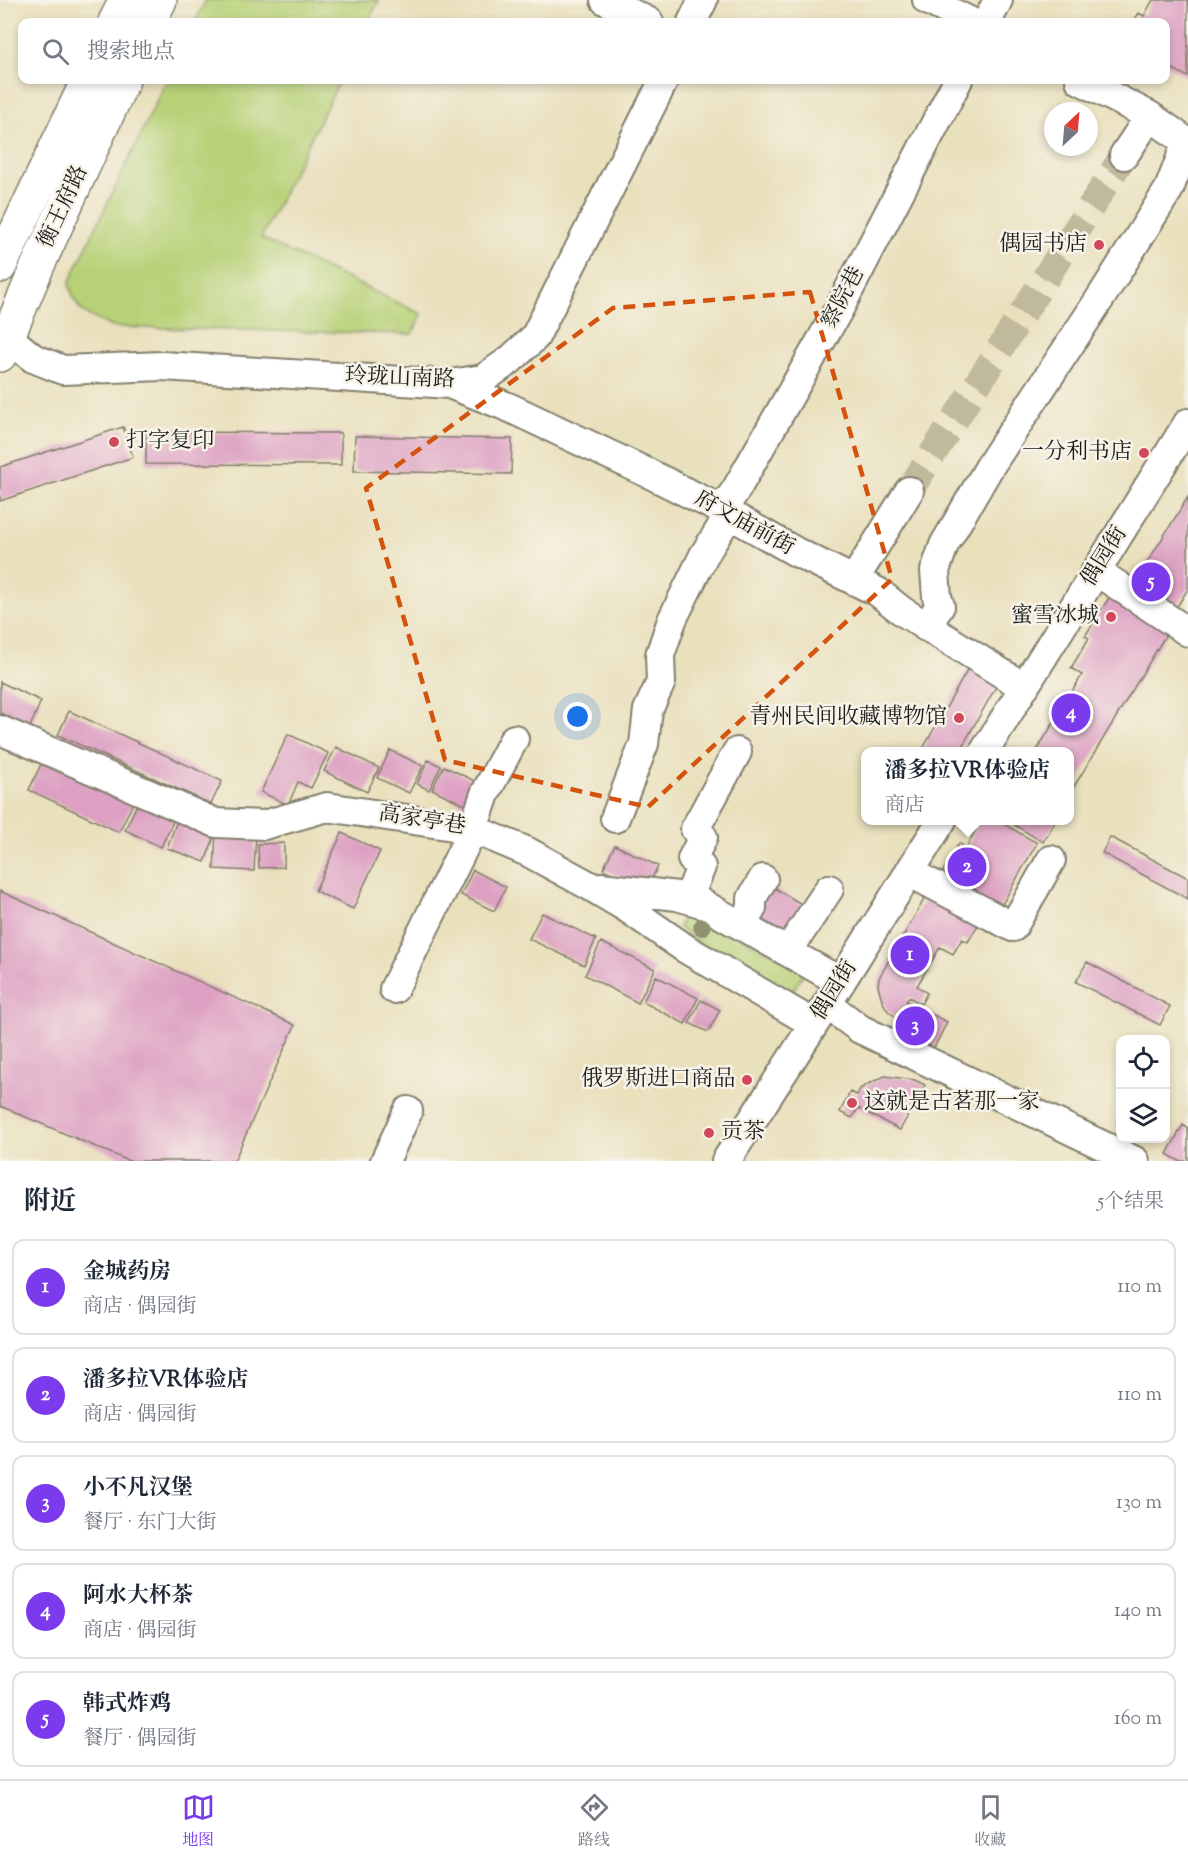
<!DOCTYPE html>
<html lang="zh">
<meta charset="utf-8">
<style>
:root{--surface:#fff;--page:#f2f2f3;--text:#1f2937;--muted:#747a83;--line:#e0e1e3;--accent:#7c3aed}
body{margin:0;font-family:"Sorts Mill Goudy","Noto Serif SC",serif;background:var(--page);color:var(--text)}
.controls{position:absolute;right:18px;bottom:18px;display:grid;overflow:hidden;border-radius:12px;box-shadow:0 3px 9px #0003}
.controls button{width:54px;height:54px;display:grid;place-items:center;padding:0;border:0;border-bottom:2px solid var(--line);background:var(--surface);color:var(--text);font:30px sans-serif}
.compass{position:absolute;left:1044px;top:102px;width:54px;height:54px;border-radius:50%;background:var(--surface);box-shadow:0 3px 9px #0003;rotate:26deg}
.you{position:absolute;left:578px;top:717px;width:21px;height:21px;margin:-15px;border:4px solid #fff;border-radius:50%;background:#1a73e8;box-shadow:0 0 0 9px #1a73e833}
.badge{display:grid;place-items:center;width:39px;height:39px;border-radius:50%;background:var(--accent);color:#fff;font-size:20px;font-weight:700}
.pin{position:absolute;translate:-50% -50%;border:3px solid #fff;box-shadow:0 2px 6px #0006}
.popup{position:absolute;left:861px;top:747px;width:213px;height:78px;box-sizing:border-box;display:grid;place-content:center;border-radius:12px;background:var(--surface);filter:drop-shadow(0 2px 4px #0005);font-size:20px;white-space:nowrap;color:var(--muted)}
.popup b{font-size:22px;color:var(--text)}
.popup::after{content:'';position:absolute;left:50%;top:100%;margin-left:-12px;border:12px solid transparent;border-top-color:var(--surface)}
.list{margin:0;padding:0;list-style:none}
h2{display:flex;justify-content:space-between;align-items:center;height:78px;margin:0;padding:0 24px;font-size:26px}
h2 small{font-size:20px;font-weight:400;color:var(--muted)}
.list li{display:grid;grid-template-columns:39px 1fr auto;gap:18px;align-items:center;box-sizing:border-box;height:96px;margin:0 12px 12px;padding:0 12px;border:2px solid var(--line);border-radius:12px}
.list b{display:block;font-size:22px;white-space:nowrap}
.list p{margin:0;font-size:20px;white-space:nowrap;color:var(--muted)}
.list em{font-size:20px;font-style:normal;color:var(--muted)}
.icon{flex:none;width:33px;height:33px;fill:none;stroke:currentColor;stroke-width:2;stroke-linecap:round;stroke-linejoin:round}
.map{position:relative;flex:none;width:1188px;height:1161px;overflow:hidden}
.search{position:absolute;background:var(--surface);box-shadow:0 3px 9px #0003;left:18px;right:18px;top:18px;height:66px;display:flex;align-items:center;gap:15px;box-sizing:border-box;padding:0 21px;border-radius:12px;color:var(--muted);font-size:22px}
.sheet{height:618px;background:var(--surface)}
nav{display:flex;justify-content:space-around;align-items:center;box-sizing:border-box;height:84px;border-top:2px solid var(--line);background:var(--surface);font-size:16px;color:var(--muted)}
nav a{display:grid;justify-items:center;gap:3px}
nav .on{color:var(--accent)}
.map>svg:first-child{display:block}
.green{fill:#b7d177;stroke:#6a764a;stroke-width:1.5}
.building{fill:#dda0c2}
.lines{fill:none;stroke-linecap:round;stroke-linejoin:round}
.minor-tunnel{stroke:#c0b99c;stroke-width:28;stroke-dasharray:28 14;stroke-linecap:butt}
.minor-casing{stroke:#827e6c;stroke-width:32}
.major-casing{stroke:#827e6c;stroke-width:36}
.minor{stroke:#fff;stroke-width:28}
.major{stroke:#fff;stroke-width:33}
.tree{fill:#929273}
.marked{fill:none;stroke:#d4530e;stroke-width:4.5;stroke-dasharray:12 8;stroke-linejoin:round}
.poi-dot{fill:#d1495b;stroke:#f7f3e8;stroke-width:2}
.labels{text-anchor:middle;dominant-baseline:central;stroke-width:5;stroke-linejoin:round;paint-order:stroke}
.street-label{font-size:22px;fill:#1c1c1c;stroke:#f7f3e8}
.poi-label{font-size:22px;fill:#1c1c1c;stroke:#f7f3e8;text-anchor:end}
</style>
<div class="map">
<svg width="1188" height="1161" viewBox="0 0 1188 1161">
<rect width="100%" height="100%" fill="#f7f3e8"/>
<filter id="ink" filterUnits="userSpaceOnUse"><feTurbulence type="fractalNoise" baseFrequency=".0167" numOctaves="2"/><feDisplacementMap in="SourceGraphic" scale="12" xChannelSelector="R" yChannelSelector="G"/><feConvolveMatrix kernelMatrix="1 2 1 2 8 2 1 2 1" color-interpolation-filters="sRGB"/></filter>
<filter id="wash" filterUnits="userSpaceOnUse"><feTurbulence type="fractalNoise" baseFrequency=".008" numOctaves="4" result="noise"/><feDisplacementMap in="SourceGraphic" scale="24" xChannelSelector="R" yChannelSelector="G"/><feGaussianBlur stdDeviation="1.35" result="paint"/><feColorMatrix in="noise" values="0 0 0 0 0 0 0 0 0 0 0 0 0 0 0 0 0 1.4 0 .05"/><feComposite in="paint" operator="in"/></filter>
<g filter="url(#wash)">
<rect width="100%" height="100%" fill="#e9e0bc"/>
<path class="green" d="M206,0H379L368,22H195Z
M167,80H340L261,238L422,314L412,334L113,327C87,316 75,312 69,283Z
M692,912L805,971L789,997L691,938L679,927L683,915Z"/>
<g id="blocks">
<path class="building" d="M1153,0H1188V77L1166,65V22H1133L1139,13L1144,16Z
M123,427L133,457L0,501V467Z
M146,432L341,433V465L146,464Z
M355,436L512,439L511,474L354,471Z
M1188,497V589L1173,613L1132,587Z
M1112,593L1170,628L1069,795V752H1036L1082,675L1071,668L1089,638L1085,636Z
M968,669L997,685L959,752H921Z
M0,682L41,701L30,727L0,713Z
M69,711L222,781L211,804L58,735Z
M288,734L328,753L311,788L298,782L288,805L261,792Z
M336,747L379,768L367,792L324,771Z
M390,750L423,766L409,793L377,778Z
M44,758L135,799L119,832L29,790Z
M428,760L441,766L429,790L417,784Z
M444,766L487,787L475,810L432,789Z
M140,798L176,815L161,847L125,830Z
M179,815L217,829L205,862L167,848Z
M981,820H997L1037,843L996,915L937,882L959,843L966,848Z
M1006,820H1056L1043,842Z
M216,833L256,835L254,871L214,869Z
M342,833L380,851L353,909L315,891Z
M1110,837L1188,878V899L1102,853Z
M284,843V867L259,868L258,844Z
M615,845L658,866L646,890L603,869Z
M473,870L506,887L494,911L461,895Z
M771,886L810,909L793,938L754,915Z
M0,891L295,1025L234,1161H129L0,1106Z
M929,891L981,920L968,942L962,939L953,954L940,947L917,986L927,993L921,1004L909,997L906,1001L947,1022L932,1052L891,1032L905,1004L896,1017L888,1011L883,1003L878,986L879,978Z
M542,913L596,939L584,965L529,939Z
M601,942L655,969L638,1003L585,975Z
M1087,962L1170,1006L1160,1025L1076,982Z
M656,976L698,998L685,1024L643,1002Z
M701,1000L720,1010L708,1032L689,1023Z
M885,1076L915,1080L925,1085L900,1130L858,1108L852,1118L840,1112L850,1092L857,1095L860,1089L868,1084Z
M1183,1125L1188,1128V1161H1179L1167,1154Z"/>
</g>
</g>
<g filter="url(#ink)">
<use href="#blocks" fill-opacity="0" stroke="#827e6c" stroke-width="1.5"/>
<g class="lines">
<path class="minor-tunnel" d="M909,491L1124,155"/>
<defs>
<path id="minor" d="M605,0L649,22
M927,0L971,22
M692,22L703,0
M987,22L998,0
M1080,80L1150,116L1188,143
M1124,155L1150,116
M0,331L33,358L63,370L162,366L450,384L483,379L510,360L535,337L664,80
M452,385L508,407L648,473L722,510L796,552L878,592L902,611L1024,687
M722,510L737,488L839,309L958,80
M1096,571L1188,632
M854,580L909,491
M926,627L940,606L937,597L935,571L944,545L990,466L1103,294L1169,189L1187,142
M0,730L216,823L264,825L327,807L473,829L528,852L590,886L627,908L686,949L814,1024
M984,752L1188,423
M615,818L644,744L648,710L661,682L660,655L672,620L704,555L729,515
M909,872L1013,927L1051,860
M601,887L677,896L701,903L841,982
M688,899L701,867L692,859L703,837L695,829L737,752
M742,925L752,908V898L763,879
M788,951L829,889
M394,989L473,829L485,794L514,739
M827,1004L860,1029L1135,1161
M385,1161L408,1111
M726,1161L827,1004L942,820"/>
<path id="major" d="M115,22L126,0
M149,22L160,0
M0,266L88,80
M0,355L38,265L123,80"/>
</defs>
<use href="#minor" class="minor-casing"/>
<use href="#major" class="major-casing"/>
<use href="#minor" class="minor"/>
<use href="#major" class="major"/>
</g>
<circle class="tree" cx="702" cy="927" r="9"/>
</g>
<path class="marked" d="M810,292L892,579L648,807L445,760L366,488L613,308Z"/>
<g class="poi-dot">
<circle cx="1099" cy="245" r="6"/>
<circle cx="114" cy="442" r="6"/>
<circle cx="1144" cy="453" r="6"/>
<circle cx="1111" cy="617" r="6"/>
<circle cx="959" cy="718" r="6"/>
<circle cx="747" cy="1080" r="6"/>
<circle cx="852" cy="1103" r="6"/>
<circle cx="709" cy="1133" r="6"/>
</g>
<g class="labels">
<g class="street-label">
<text transform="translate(64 207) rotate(-65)">衡王府路</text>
<text transform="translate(844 298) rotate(-62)">察院巷</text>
<text transform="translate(400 379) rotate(2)">玲珑山南路</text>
<text transform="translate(744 524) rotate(29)">府文庙前街</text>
<text transform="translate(1105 557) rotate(-58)">偶园街</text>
<text transform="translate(422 821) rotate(9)">高家亭巷</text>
<text transform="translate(835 991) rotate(-58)">偶园街</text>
</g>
<g class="poi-label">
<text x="1087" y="245">偶园书店</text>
<text x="126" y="442" text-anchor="start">打字复印</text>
<text x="1132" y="453">一分利书店</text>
<text x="1099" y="617">蜜雪冰城</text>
<text x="947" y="718">青州民间收藏博物馆</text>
<text x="735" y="1080">俄罗斯进口商品</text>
<text x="864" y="1103" text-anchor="start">这就是古茗那一家</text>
<text x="721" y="1133" text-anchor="start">贡茶</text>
</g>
</g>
</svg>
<div class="controls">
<button><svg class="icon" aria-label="locate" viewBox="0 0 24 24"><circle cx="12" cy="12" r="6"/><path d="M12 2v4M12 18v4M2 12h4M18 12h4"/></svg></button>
<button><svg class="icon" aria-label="layers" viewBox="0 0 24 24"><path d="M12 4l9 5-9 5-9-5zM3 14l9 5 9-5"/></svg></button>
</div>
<svg class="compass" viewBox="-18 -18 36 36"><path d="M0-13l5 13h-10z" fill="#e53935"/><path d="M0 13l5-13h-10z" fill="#747a83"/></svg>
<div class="you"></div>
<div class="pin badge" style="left:910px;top:955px">1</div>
<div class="pin badge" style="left:967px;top:867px">2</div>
<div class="popup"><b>潘多拉VR体验店</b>商店</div>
<div class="pin badge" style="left:915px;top:1026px">3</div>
<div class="pin badge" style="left:1071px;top:713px">4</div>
<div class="pin badge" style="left:1151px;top:582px">5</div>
<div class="search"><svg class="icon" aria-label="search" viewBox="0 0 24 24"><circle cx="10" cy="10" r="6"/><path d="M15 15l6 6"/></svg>搜索地点</div>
</div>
<section class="sheet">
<h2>附近<small>5个结果</small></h2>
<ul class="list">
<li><span class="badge">1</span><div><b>金城药房</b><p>商店 · 偶园街</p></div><em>110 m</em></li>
<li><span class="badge">2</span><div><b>潘多拉VR体验店</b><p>商店 · 偶园街</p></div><em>110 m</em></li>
<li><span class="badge">3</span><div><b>小不凡汉堡</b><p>餐厅 · 东门大街</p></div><em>130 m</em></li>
<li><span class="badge">4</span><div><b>阿水大杯茶</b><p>商店 · 偶园街</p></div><em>140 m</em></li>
<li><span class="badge">5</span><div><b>韩式炸鸡</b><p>餐厅 · 偶园街</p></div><em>160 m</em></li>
</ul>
</section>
<nav>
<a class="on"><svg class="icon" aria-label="map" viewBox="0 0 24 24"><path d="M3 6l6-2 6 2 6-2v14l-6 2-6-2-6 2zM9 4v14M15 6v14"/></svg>地图</a>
<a><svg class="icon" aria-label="directions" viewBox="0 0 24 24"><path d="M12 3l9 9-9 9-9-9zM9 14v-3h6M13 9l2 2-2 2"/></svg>路线</a>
<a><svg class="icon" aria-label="saved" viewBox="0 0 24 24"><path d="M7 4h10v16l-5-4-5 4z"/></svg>收藏</a>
</nav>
